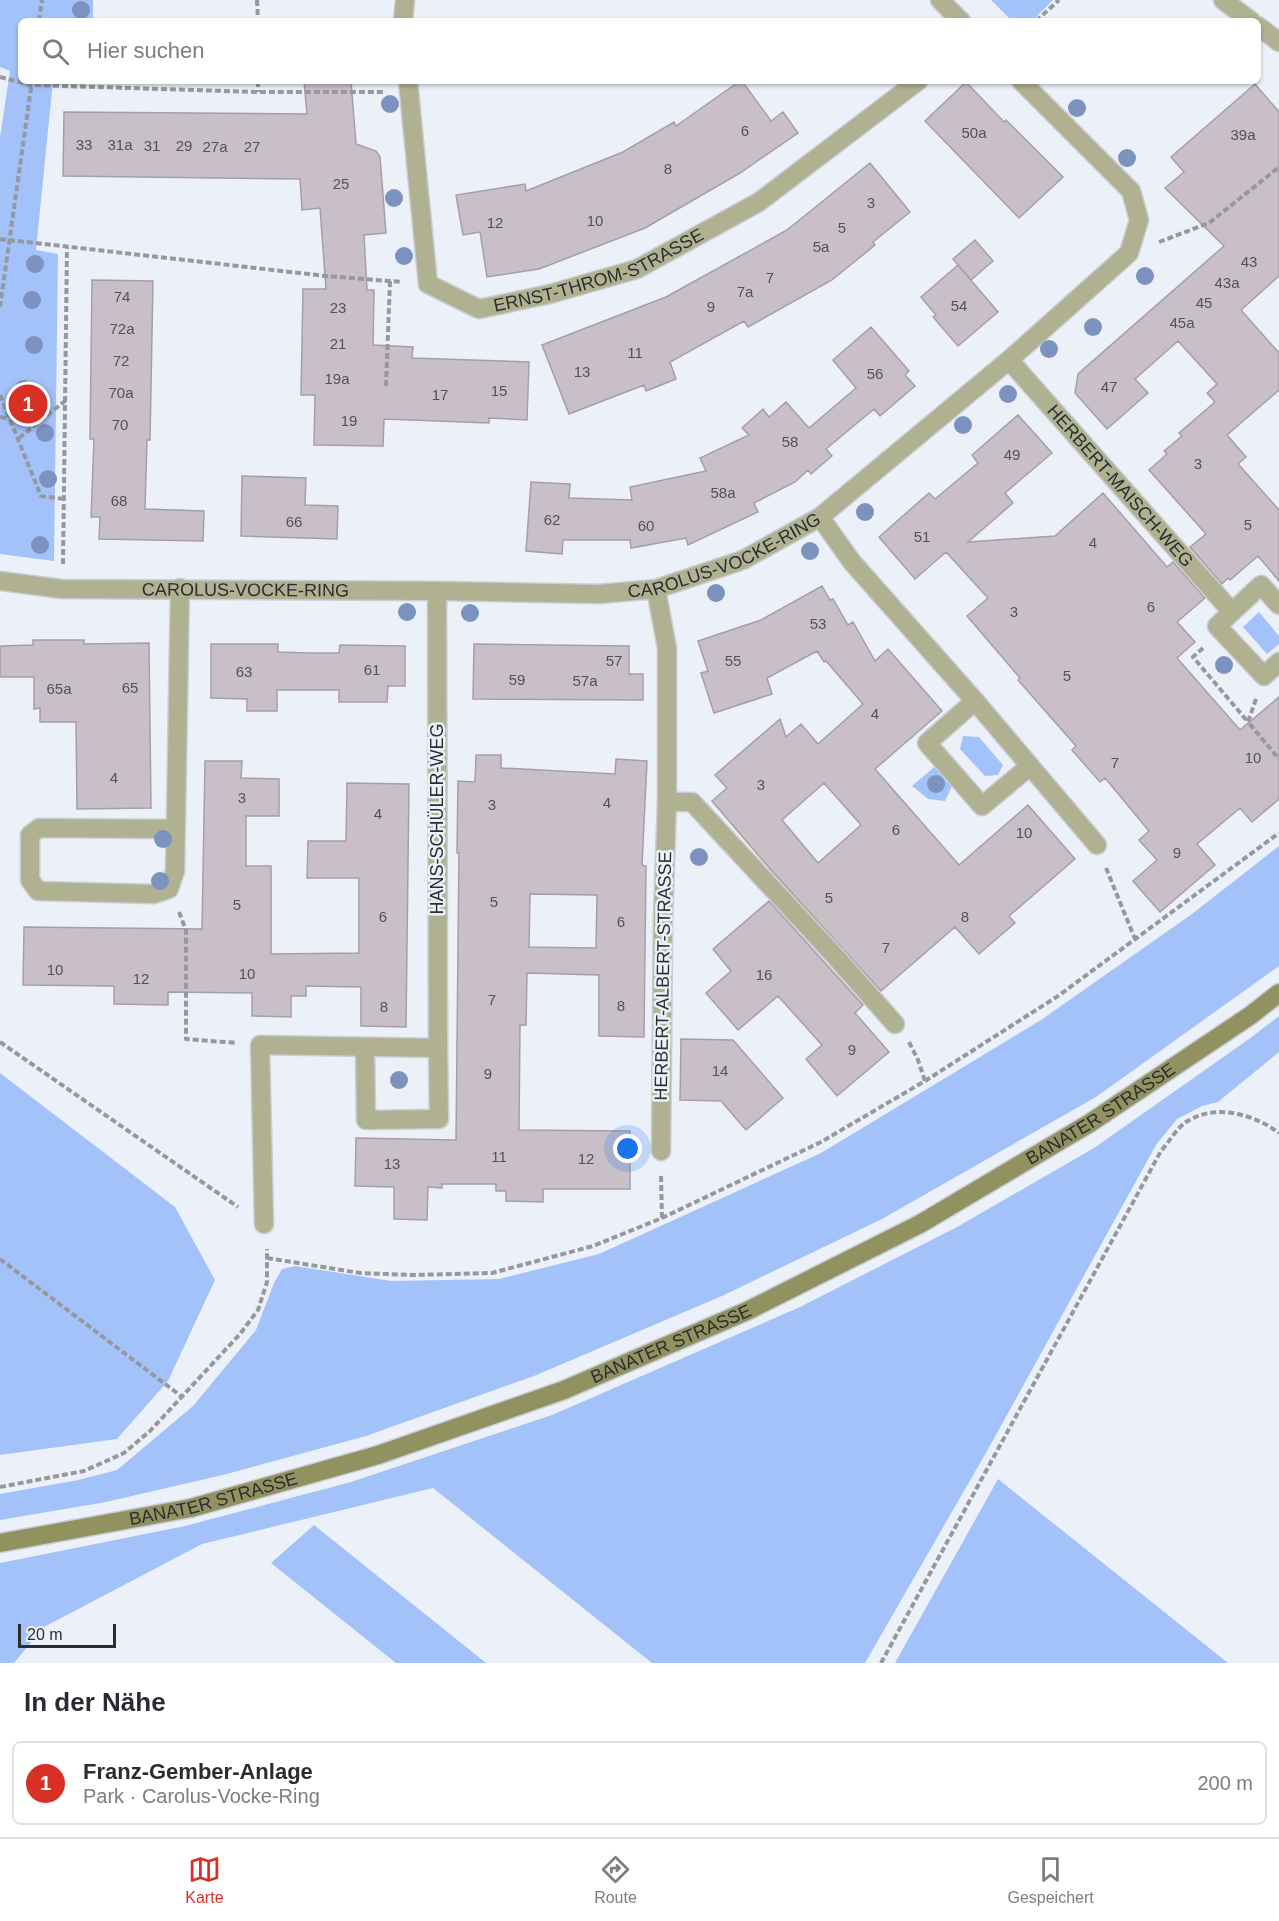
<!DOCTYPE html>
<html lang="de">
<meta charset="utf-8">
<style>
:root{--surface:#fff;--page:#f2f2f3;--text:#2b2b33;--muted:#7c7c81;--line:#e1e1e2;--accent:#d93025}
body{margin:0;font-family:Arial,sans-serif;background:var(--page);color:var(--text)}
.scale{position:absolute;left:18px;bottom:15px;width:98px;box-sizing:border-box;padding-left:6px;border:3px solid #2c2d31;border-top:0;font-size:16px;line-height:21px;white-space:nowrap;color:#2c2d31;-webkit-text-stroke:4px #ecf1f9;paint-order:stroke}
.you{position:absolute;left:628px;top:1149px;width:21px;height:21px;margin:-15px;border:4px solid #fff;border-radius:50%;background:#1a73e8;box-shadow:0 0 0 9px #1a73e833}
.badge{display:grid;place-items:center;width:39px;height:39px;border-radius:50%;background:var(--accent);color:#fff;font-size:20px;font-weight:700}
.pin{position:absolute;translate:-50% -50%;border:3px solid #fff;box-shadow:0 2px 6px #0006}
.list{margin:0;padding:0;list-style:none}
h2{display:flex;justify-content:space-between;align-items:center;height:78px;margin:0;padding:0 24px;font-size:26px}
h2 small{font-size:20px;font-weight:400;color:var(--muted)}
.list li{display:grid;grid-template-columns:39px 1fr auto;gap:18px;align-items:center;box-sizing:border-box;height:84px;margin:0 12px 12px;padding:0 12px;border:2px solid var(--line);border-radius:9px}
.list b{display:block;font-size:22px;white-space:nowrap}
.list p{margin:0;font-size:20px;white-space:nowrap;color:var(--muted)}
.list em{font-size:20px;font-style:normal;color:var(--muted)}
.icon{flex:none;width:33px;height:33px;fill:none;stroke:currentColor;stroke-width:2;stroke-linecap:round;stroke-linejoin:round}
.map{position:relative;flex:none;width:1279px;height:1663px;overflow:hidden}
.search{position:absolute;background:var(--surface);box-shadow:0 2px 4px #0004;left:18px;right:18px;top:18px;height:66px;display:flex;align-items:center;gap:15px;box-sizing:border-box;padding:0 21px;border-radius:9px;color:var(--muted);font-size:22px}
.sheet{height:174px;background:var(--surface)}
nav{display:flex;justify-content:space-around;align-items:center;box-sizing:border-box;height:84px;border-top:2px solid var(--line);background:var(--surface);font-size:16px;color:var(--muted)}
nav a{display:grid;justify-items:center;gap:3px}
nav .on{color:var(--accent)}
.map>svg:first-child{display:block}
.green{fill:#a4c2fa}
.building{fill:#c8c0c6;stroke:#a69ea5;stroke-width:1.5;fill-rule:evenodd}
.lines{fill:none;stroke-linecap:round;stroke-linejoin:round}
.street-casing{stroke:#c9ced5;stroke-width:21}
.secondary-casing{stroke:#c9ced5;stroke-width:21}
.path{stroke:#95989f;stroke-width:4;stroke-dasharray:6 3;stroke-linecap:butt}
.street{stroke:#b0b190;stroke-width:18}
.secondary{stroke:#919260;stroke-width:18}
.tree{fill:#7c92bf}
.labels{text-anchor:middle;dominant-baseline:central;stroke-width:5;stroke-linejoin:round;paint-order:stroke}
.number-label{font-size:15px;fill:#535256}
.street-label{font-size:18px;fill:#2c2d31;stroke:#ecf1f9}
</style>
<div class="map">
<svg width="1279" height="1663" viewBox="0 0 1279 1663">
<rect width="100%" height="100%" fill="#ecf1f9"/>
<path class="green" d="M0,0H93V21H21V81H53L36,250L58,254L54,561L0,554V137L10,71L0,67Z
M991,0H1053L1032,21H1012Z
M1259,612L1279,636V644L1267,654L1243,627Z
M963,736L979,737L1003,765L998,775L985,776L960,749Z
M939,763L953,784L945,801L928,799L912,786Z
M1279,846V966L1096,1097L882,1219L722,1296L534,1376L366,1436L227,1474L106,1502L0,1520V1494L78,1480L117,1470L193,1406L256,1330L274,1283L282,1269L295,1266L391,1281L499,1279L599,1254L821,1153L1041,1020L1192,914Z
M1279,1016V1052L1218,1102L1202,1106L1177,1119L1156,1145L991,1444L865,1663H652L433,1488L202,1544L44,1627L14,1663H0V1563L185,1526L351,1482L552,1415L800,1307L957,1227L1094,1148L1249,1039Z
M0,1073L175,1207L215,1280L168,1381L117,1439L0,1455Z
M998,1479L1228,1663H895Z
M314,1525L486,1663H396L271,1563Z"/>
<path class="building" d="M304,81H351L356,144L376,151L380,157L386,233L364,235L367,290H374L373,345L413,347L412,358L529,362L527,420L489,418V423L384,419L383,446L314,445L315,395H301L303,289H326L320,208L302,210L300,179L63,176L64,112L307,114Z
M740,81H742L771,121L783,112L798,133L740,173L645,228L539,269L487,277L480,232L463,235L456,195L525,184L526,191L623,152L674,122L676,126Z
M966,82L1004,122L1006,120L1063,177L1019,218L925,121Z
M1255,84L1279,112V276L1241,310L1279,353V390L1227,435L1246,457L1238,464L1279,510V581L1258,556L1230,580L1228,578L1222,584L1190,547L1206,534L1149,470L1167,454L1164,451L1182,436L1179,433L1215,402L1207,393L1217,384L1178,341L1135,379L1148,393L1107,429L1075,393L1078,374L1224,246L1165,188L1184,172L1171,157Z
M870,163L910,212L873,242L875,245L832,280L748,327L744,321L670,362L676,379L646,391L644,385L569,414L542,345L666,297L787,230Z
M975,240L993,261L971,280L953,259Z
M958,265L998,312L958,346L933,317L936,315L921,297Z
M92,280L153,281L150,440H147L145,509L204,511L203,541L99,539L100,517H91L94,439H90Z
M871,327L909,371L905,375L915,386L880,416L874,409L826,449L832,456L811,474L808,470L795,482L754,503L758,512L688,545L686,538L631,548L630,540H563L562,554L526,551L531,482L570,484L569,498L632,500L630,487L706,471L700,458L749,435L742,428L763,409L769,417L786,402L809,428L856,388L833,360Z
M1018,415L1052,453L1005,493L1013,503L968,542L1055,536L1103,493L1167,567L1173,562L1205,598L1177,622L1195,642L1177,658L1240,730L1279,697V799L1252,822L1240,808L1197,844L1215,865L1160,912L1133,881L1157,860L1139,840L1149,831L1105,778L1100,782L1072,750L1076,746L1018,680L1020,678L967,616L988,598L946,552L915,579L879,537L929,493L935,499L978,463L972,455Z
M242,476L306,478L305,505L338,506L337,539L241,536Z
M822,586L830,600L833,599L848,625L853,622L875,661L888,649L942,711L875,769L959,865L1028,805L1075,859L1009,916L1015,923L979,954L955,927L881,991L771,870L712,801L727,788L715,775L780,719L786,737L801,724L818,744L863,704L826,661L824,662L817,651L767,678L772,694L714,713L701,673L708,671L698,641L761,620ZM824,783L861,825L818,863L782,820Z
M33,640H84V644L149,643L151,808L77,809L76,722H40V708L34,709V677H0V646L33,645Z
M211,644H278V652L309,653H339L340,645L405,646V686H388L387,702H339V690H277V711H247V699L211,698Z
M474,644L629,646V674H643V700L473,699Z
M476,755H501V768L615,774L616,759L647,761L642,865L646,866L644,1037L599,1036V975L527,973L526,1025H520L519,1130L630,1131V1189H543V1202L506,1201V1191H496V1184H442V1188L428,1187L427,1220L394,1219V1187L355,1186L356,1138L456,1140L459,853H457L458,781L475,782ZM530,894L597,895L596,948L529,947Z
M205,761H242L241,778L279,779V816H246V866H271V954L359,953V878H307L308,841H346L347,783L409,784L406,1027L361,1026V987L306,986V996H291V1017L252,1016V993L168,992V1005L114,1004V986L23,985L24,927L202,929Z
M769,901L863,1005L855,1013L889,1052L837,1096L806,1059L822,1045L778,996L738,1030L706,993L731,971L713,949Z
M681,1039L733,1040L783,1098L746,1130L721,1101L680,1100Z"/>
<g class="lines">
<defs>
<g id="street">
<path d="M940,0L961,21"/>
<path d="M1223,0L1251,21"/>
<path d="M403,21L405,0"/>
<path d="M1258,26L1279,42"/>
<path id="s1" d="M408,81L428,284L479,309L550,294L637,269L759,202L918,81"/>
<path id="s2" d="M1009,360L1232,612"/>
<path d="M820,517L852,562L975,701L1097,845"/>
<path id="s3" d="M0,581L62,589L437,591L599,594L656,589L743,560L820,517L1009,360L1129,253L1139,220L1131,191L1021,81"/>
<path d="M656,589L667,648V802L663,918L661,1151"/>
<path d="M1279,605L1261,585L1217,626L1264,676L1279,662"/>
<path d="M975,701L927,743L982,806L1030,766"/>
<path d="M667,802H692L835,956L895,1024"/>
<path d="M175,829L39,828L30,835V880L38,891L154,894L169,889L175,871L180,588"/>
<path d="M365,1048L366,1120L439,1119L438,1048"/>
<path d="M264,1224L260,1045L438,1048L437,591"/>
</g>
<g id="secondary">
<path id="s4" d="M0,1543L191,1508L378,1455L564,1390L747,1311L920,1224L1090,1123L1251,1015L1279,993"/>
</g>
</defs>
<use href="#street" class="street-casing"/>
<use href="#secondary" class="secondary-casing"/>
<path class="path" d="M257,0L258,21
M39,21L42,0
M1036,21L1059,0
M0,77L31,85L258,92H385
M258,81V92
M0,239L326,276L402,282
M1159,242L1209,223L1279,167
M0,307L32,81
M386,386L390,281
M0,395L41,496L64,499
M0,417L10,419
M19,438L65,401
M63,564L67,247
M1203,648L1193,657L1248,722
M1256,699L1248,722L1279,759
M1106,868L1135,939
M179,912L186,930V1039L237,1043
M0,1042L238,1207
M909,1042L918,1060L925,1081
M661,1176L662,1218
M267,1258L360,1273L412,1275L492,1273L593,1246L662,1218L821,1142L925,1081L1058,996L1279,833
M0,1259L181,1396
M0,1487L84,1471L124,1453L150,1431L240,1334L258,1310L267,1282V1249
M881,1663L1161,1151C1169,1142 1177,1128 1186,1122C1215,1103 1254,1114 1279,1133"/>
<use href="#street" class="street"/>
<use href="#secondary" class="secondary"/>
</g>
<g class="tree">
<circle cx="81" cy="10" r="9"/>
<circle cx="390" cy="104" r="9"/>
<circle cx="1077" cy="108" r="9"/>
<circle cx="1127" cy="158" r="9"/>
<circle cx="394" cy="198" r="9"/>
<circle cx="404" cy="256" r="9"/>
<circle cx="35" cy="264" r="9"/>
<circle cx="1145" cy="276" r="9"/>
<circle cx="32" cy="300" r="9"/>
<circle cx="1093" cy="327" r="9"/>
<circle cx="34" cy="345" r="9"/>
<circle cx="1049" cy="349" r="9"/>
<circle cx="24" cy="389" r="9"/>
<circle cx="1008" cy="394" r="9"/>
<circle cx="963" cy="425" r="9"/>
<circle cx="45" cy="433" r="9"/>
<circle cx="48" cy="479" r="9"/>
<circle cx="865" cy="512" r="9"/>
<circle cx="40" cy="545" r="9"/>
<circle cx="810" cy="551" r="9"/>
<circle cx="716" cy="593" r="9"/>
<circle cx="407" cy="612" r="9"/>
<circle cx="470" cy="613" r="9"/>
<circle cx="1224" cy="665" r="9"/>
<circle cx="936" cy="784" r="9"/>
<circle cx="163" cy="839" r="9"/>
<circle cx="699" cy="857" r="9"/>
<circle cx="160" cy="881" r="9"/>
<circle cx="399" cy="1080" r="9"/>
</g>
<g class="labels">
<g class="number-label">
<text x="745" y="130">6</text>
<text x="974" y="132">50a</text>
<text x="1243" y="134">39a</text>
<text x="84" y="144">33</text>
<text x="120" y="144">31a</text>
<text x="152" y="145">31</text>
<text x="184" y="145">29</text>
<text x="215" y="146">27a</text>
<text x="252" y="146">27</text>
<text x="668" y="168">8</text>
<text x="341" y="183">25</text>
<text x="871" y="202">3</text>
<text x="595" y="220">10</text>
<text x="495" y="222">12</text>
<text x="842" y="227">5</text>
<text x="821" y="246">5a</text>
<text x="1249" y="261">43</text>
<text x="770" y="277">7</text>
<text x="1227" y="282">43a</text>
<text x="745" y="291">7a</text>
<text x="122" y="296">74</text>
<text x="1204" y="302">45</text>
<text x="959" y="305">54</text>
<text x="711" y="306">9</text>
<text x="338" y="307">23</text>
<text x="1182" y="322">45a</text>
<text x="122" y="328">72a</text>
<text x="338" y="343">21</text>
<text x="635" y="352">11</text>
<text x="121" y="360">72</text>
<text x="582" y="371">13</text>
<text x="875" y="373">56</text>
<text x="337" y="378">19a</text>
<text x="1109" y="386">47</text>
<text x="499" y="390">15</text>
<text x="121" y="392">70a</text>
<text x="440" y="394">17</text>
<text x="349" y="420">19</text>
<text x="120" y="424">70</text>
<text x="790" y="441">58</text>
<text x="1012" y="454">49</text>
<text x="1198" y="463">3</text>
<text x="723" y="492">58a</text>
<text x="119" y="500">68</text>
<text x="552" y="519">62</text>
<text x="294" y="521">66</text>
<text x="1248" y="524">5</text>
<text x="646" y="525">60</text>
<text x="922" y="536">51</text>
<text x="1093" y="542">4</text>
<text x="1151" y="606">6</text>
<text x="1014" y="611">3</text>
<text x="818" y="623">53</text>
<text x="614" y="660">57</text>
<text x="733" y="660">55</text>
<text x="372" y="669">61</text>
<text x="244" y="671">63</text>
<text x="1067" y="675">5</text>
<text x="517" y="679">59</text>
<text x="585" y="680">57a</text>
<text x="130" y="687">65</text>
<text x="59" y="688">65a</text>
<text x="875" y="713">4</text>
<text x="1253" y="757">10</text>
<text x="1115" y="762">7</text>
<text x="114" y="777">4</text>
<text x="761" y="784">3</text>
<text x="242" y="797">3</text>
<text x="607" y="802">4</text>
<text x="492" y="804">3</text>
<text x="378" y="813">4</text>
<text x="896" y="829">6</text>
<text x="1024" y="832">10</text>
<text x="1177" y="852">9</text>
<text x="829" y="897">5</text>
<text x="494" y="901">5</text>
<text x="237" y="904">5</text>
<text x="383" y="916">6</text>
<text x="965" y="916">8</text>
<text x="621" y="921">6</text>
<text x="886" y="947">7</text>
<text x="55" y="969">10</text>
<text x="247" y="973">10</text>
<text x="764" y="974">16</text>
<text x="141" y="978">12</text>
<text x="492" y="999">7</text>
<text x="621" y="1005">8</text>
<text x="384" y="1006">8</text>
<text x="852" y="1049">9</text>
<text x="720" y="1070">14</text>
<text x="488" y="1073">9</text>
<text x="499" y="1156">11</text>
<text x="586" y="1158">12</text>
<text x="392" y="1163">13</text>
</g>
<g class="street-label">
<text stroke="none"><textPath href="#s1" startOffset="387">ERNST-THROM-STRASSE</textPath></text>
<text stroke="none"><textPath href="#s2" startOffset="168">HERBERT-MAISCH-WEG</textPath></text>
<text stroke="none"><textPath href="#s3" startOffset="732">CAROLUS-VOCKE-RING</textPath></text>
<text stroke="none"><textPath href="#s3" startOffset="246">CAROLUS-VOCKE-RING</textPath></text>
<text transform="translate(437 819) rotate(-90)">HANS-SCHÜLER-WEG</text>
<text transform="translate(663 976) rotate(-89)">HERBERT-ALBERT-STRASSE</text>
<text stroke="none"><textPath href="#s4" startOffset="1190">BANATER STRASSE</textPath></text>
<text stroke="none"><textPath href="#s4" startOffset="702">BANATER STRASSE</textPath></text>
<text stroke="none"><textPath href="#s4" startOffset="218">BANATER STRASSE</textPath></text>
</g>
</g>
</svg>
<div class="scale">20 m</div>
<div class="you"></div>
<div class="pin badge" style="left:28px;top:404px">1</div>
<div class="search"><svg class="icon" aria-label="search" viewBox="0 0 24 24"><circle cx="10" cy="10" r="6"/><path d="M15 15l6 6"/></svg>Hier suchen</div>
</div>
<section class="sheet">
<h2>In der Nähe<small></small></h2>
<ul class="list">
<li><span class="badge">1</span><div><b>Franz-Gember-Anlage</b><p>Park · Carolus-Vocke-Ring</p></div><em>200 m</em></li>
</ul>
</section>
<nav>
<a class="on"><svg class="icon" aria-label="map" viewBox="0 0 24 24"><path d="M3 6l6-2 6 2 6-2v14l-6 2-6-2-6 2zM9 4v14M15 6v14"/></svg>Karte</a>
<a><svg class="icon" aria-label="directions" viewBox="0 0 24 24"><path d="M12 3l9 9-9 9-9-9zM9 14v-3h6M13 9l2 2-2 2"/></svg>Route</a>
<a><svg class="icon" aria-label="saved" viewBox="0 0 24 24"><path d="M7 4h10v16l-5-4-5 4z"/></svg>Gespeichert</a>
</nav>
